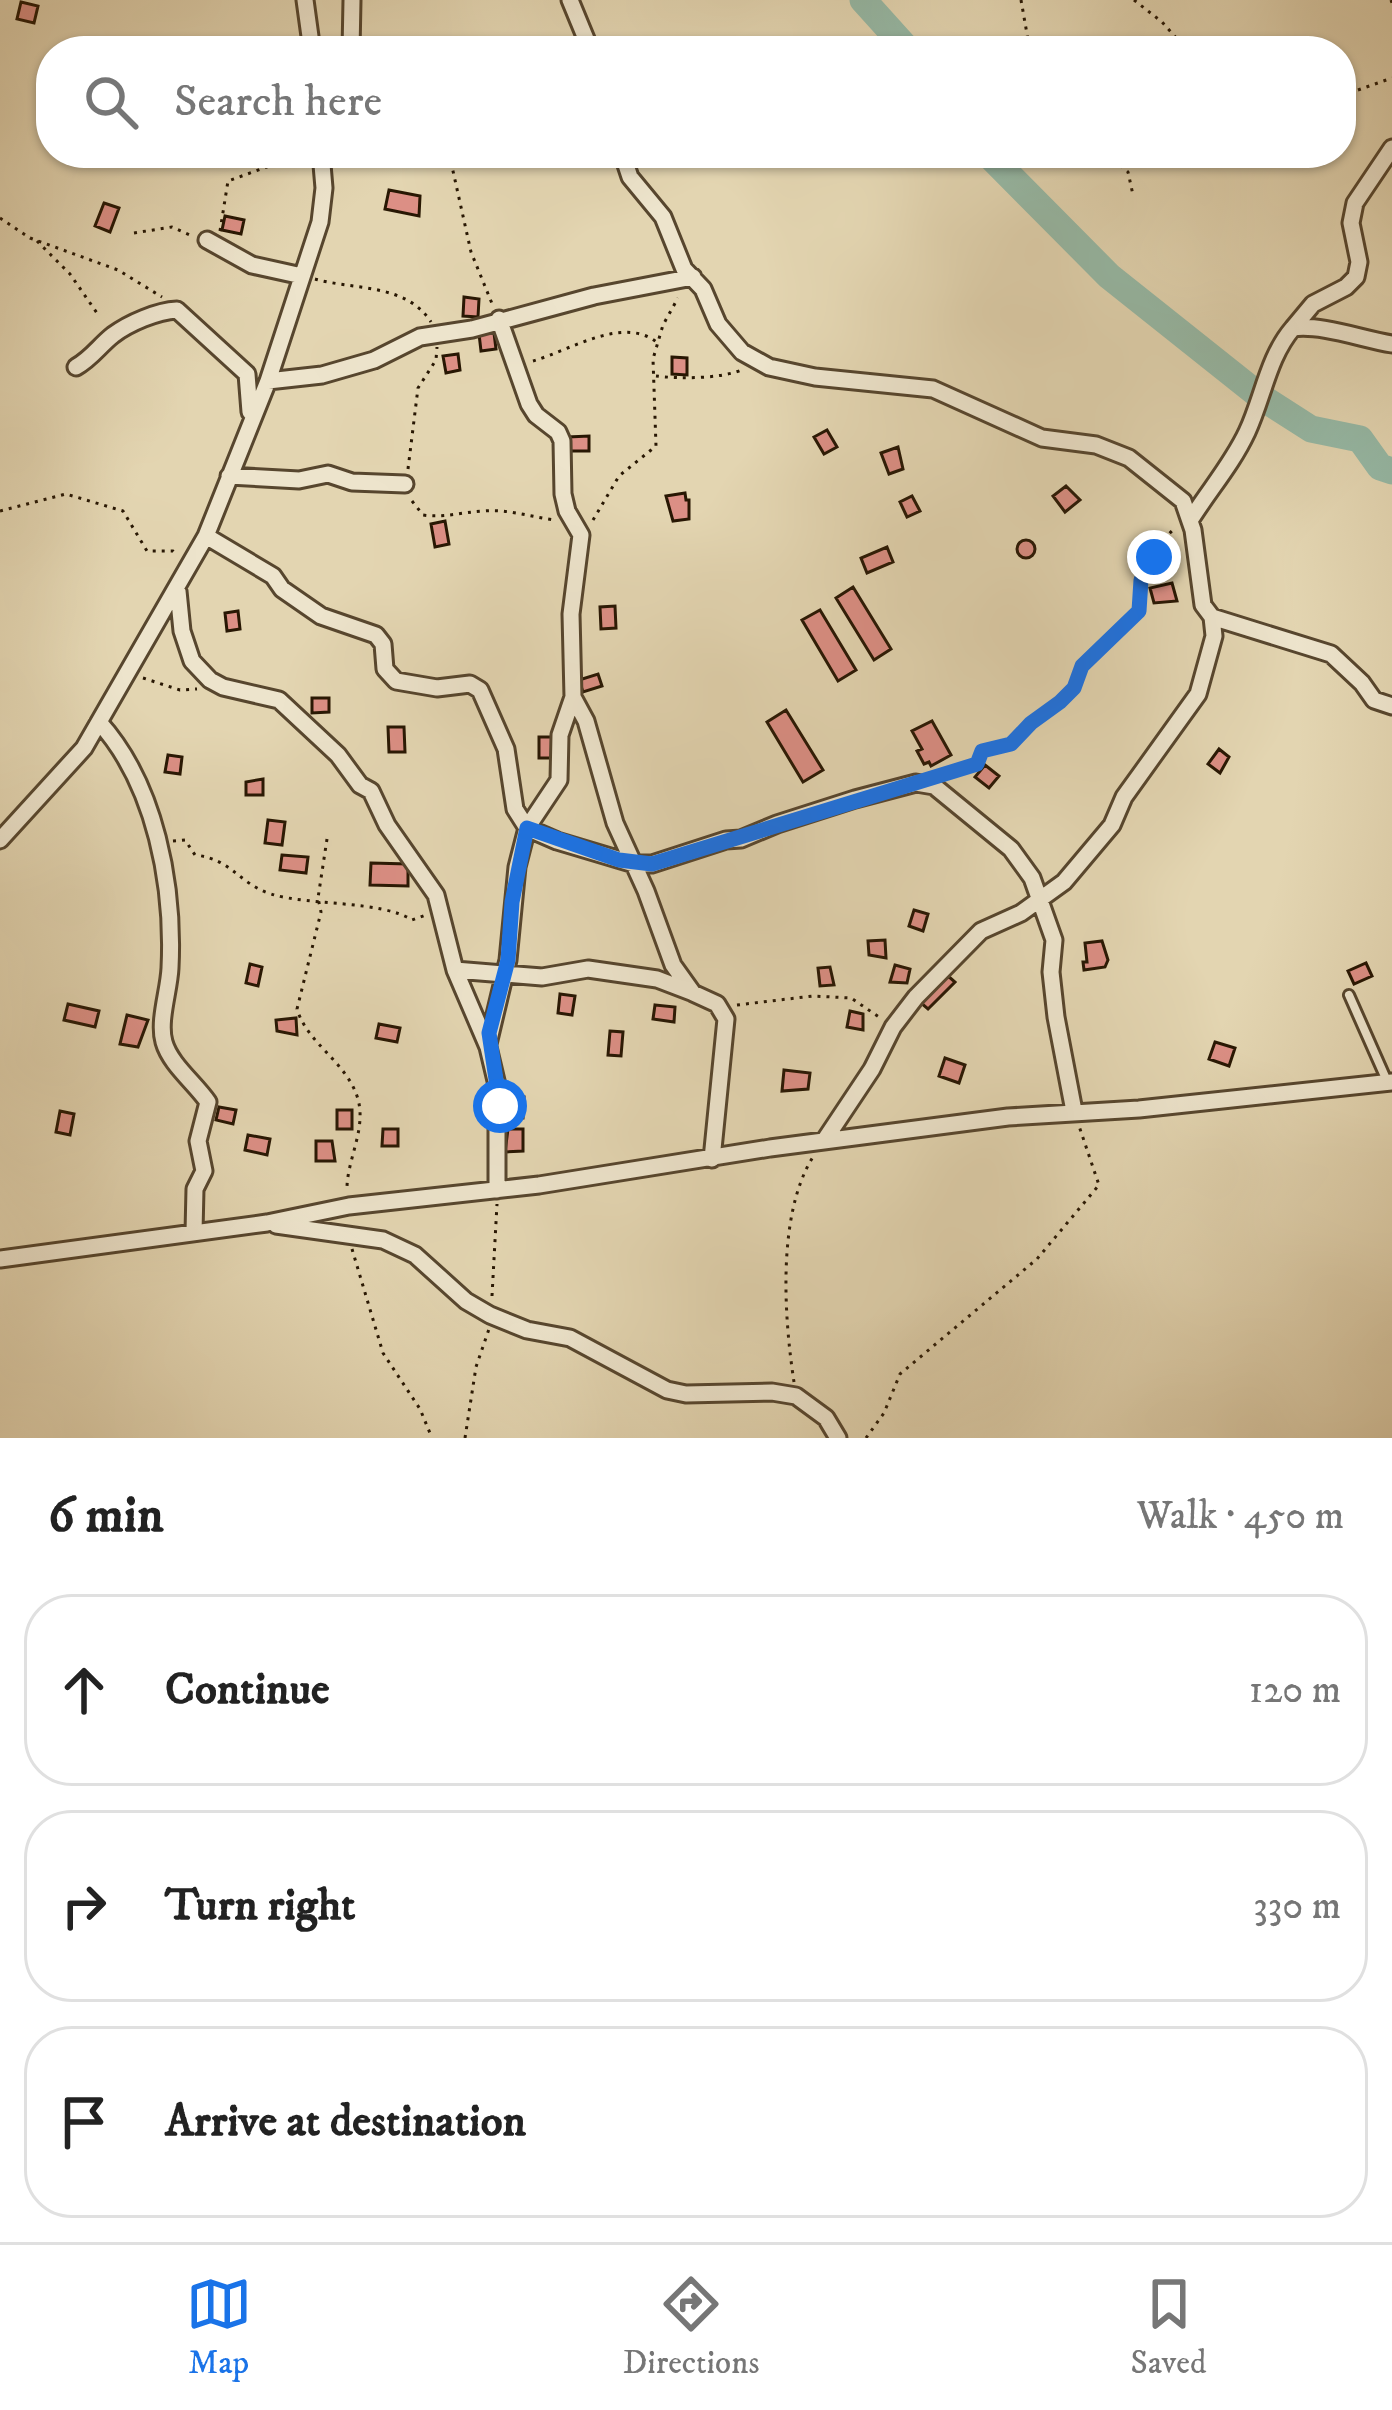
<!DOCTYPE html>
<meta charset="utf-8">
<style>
:root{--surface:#fff;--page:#f6f6f6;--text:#222;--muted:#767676;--line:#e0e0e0;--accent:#1a73e8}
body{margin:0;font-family:"IM FELL DW Pica",serif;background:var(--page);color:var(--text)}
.stop{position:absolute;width:36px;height:36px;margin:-27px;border:9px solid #1a73e8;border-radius:50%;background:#fff}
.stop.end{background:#1a73e8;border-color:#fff;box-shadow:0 3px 12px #0008}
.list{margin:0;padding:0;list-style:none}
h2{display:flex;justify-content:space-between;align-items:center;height:156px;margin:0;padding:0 48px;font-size:51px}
h2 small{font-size:39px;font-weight:400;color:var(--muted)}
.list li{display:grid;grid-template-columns:78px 1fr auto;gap:36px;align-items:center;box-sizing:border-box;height:192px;margin:0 24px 24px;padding:0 24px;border:3px solid var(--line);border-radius:48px}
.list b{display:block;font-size:45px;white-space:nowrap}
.list em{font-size:39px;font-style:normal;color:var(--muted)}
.icon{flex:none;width:66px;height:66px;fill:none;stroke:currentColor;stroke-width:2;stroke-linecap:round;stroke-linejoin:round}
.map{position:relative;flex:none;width:1392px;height:1438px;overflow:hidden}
.search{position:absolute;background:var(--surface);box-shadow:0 3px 9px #0004;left:36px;right:36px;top:36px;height:132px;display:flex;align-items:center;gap:30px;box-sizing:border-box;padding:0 42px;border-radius:48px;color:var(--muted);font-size:45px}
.sheet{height:804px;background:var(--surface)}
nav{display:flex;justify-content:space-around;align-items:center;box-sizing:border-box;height:168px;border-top:3px solid var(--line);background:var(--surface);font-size:33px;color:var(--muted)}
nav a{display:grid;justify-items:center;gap:6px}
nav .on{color:var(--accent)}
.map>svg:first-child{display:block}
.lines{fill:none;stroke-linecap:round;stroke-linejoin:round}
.river{stroke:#96b9a6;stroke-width:27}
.building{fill:#dc8f85;stroke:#281703;stroke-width:3}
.lane-casing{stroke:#57462e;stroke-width:14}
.street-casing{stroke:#57462e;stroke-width:21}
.path{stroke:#281703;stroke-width:3;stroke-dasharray:3 6;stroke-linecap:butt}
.lane{stroke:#ede4cc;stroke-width:8}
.street{stroke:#ede4cc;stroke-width:15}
.route{stroke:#1a73e8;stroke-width:15}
</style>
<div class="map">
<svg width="1392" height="1438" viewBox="0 0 1392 1438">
<rect width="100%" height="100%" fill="#e3d5b1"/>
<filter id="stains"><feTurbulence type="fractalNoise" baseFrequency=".00167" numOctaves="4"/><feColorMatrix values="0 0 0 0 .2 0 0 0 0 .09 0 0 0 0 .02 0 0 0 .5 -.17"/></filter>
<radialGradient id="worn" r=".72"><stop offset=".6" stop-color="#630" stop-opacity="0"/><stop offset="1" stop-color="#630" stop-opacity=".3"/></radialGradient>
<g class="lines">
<path class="river" d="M863,0L909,51
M987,153L1109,276L1261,397L1311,429L1360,439L1380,467L1392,471"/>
</g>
<path class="building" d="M21,2L38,6L34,23L17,19Z
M389,190L420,196L419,216L385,209Z
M104,203L119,208L110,232L95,226Z
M225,216L244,220L241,234L222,230Z
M464,297L479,299L478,317L463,316Z
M494,333L496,349L481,351L479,334Z
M458,354L460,370L446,373L443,356Z
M672,357L687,358V375L672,374Z
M827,430L837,447L824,454L814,437Z
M589,436V451H568V437Z
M898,447L903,469L889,474L881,453Z
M1066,486L1080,500L1065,512L1053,496Z
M685,493L686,500H689V519L673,521L666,496Z
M912,496L920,511L907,517L900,502Z
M445,521L449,544L435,547L431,524Z
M1017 549a9 9 0 1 1 18 0a9 9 0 1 1-18 0Z
M887,547L893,562L867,573L861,558Z
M1172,583L1177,601L1154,603L1150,588Z
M853,587L891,649L874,660L836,598Z
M615,606L616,628L601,629L600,607Z
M820,610L856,670L838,681L802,620Z
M238,611L240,629L227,631L225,613Z
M598,674L602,686L583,692L579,680Z
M312,698H329V712L312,713Z
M786,710L823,770L803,782L767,722Z
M932,721L951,755L931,766L929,762L924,764L917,751L922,749L912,731Z
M388,727H404L405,752H389Z
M539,737H553L552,758H539Z
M1219,749L1229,757L1220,773L1208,764Z
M168,755L182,757L180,774L165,772Z
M985,765L999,776L989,788L975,777Z
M263,779V795H246V782Z
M268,820L285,822L282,845L265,843Z
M282,855L308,857L306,873L280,870Z
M371,863L408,864V886L370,885Z
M914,910L928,914L923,931L909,926Z
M885,940L886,958L869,955L868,941Z
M1102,941L1108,960L1105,967L1084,970L1083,962H1087L1085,943Z
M1366,963L1372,976L1354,984L1348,971Z
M250,964L262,967L258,986L246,983Z
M895,965L910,969L907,983L890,982Z
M830,967L834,985L820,986L818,968Z
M948,976L955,982L928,1009L921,1003Z
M560,994L575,996L572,1015L558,1013Z
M68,1004L99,1011L95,1027L64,1020Z
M655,1005L675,1007L674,1022L653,1019Z
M850,1011L863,1014V1030L847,1027Z
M127,1015L148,1020L138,1047L120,1044Z
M296,1018L297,1035L277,1031L276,1020Z
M379,1024L400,1028L397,1042L376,1038Z
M610,1031L623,1032L621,1056L608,1055Z
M1215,1042L1235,1048L1229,1066L1209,1059Z
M945,1058L965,1065L959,1083L939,1076Z
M784,1070L810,1073L808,1089L782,1091Z
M510,1096L524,1097L523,1118L506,1117Z
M219,1107L236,1110L233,1124L216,1120Z
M337,1110H352V1129H337Z
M60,1111L74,1114L70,1135L56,1132Z
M383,1129H398V1146H382Z
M508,1129H523V1151L505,1152Z
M248,1135L270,1139L267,1155L245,1150Z
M316,1141H332L335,1161H316Z"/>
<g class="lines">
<defs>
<path id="lane" d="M1349,995L1387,1081"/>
<path id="street" d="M305,0L312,51
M570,0L591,51
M351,51L352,0
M622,153L630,177L663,217L684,269L703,289L718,324L742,352L769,367L815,377L933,389L1042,438L1096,445L1129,458L1183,501L1193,530L1203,605L1212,617L1214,636L1198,694L1124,797L1112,825L1064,882L1021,913L981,931L916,997L893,1027L872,1069L824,1141
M207,240L252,265L302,276
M499,319L529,404L536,415L558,432L562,441L563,494L567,511L581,535L571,614L573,697L586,721L615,823L646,891L673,965L693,993L717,1004L726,1019L712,1159
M1293,328L1313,304L1346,287L1356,277L1359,262L1351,223L1355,203L1392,148
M76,367C92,358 99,346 113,335C129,323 157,311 177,310L247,374L250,412
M268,381L322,375L374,360L420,337L472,329L594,296L693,277
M229,476L299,480L328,474L352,482L405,484
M1191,519C1210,489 1232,464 1247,432C1263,398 1268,357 1293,328C1321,324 1362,339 1392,344
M206,536L273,576L282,589L321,616L376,635L383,644L385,669L396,681L437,688L470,684L480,690L506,749L515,809L527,828L557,841L634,864H652L726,840L741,839L777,824L855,799L916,783L934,786L1011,849L1032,878L1054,940L1051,972L1056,1017L1074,1111
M178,591L182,631L192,661L210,680L223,687L279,700L338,755L360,785L371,791L387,825L436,895L455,970L488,1047L497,1085V1190
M1212,617L1331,654L1362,683L1374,700L1392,706
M99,722C156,785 174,886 170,968C169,991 158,1021 164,1042C170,1064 195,1083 208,1102L198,1141L204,1171L195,1189L194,1232
M0,840L84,748L206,536L268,381L320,222L324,188L321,153
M455,970L542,977L588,969L657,979L691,992
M488,1044L508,960L517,867L527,828L559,780L560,735L573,697
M276,1225L383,1240L415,1255L466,1301L490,1315L527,1330L570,1338L667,1390L686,1394L772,1392L796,1396L826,1418L838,1438
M0,1259L267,1223L349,1206L539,1185L770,1148L1008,1117L1139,1109L1392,1082"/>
</defs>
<use href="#lane" class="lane-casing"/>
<use href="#street" class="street-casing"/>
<path class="path" d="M1021,0L1030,51
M1134,0L1162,22L1188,51
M1391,0L1392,3
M1341,96L1392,78
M449,153L471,252L493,306
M1107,153L1128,172L1133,195
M1119,162L1163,153
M0,218L30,238L118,270L162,297
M220,231L228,181L275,164L288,153
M134,233L172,227L190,235
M37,241L70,274L99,316
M315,279C353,290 406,283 431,322
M533,361C571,350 625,314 659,344
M656,376C680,379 722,379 744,369
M408,469L418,388L436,360L437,347
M412,501L423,515C445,518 462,512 484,511C509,509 531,517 555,520
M0,511L66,494L123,511L147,551H173L178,555
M593,520L619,476L656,446L653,359L663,325L678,298
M143,678L180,690L197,689
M944,776L977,764L983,751L1011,744L1031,723L1060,702L1074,688L1082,666L1139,611C1141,580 1150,551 1174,529
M327,839L318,898L321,912L297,1009C307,1043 345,1061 357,1096C368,1128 346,1160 347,1191
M173,841L185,840L195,855C232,859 239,884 271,894C309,906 381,900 412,920L426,915
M737,1005L813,996L851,998L882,1019
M352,1249L383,1353L420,1409L432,1438
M492,1296L497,1204
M794,1382C784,1317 777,1214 813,1157
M465,1438L476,1367L489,1329
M866,1438L884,1413L900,1374L1037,1259L1099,1185L1079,1126"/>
<use href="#lane" class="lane"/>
<use href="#street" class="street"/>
</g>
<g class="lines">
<path class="route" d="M500,1106L489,1033L508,960L512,902L527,828L619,860L652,864L977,764L982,751L1011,744L1031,723L1060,702L1074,688L1082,666L1139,611L1141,580L1151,568L1154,557"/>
</g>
<rect width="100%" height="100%" filter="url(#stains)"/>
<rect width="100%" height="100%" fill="url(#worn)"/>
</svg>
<div class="stop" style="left:500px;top:1106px"></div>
<div class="stop end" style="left:1154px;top:557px"></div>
<div class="search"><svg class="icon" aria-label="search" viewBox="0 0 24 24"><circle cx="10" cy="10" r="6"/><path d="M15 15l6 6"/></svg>Search here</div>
</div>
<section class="sheet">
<h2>6 min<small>Walk · 450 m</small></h2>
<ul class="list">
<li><svg class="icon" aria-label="ahead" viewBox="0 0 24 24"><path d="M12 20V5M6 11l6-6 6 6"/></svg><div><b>Continue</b></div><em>120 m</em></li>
<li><svg class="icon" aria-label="right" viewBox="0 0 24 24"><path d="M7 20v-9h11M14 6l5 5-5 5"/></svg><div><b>Turn right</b></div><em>330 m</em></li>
<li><svg class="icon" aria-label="arrive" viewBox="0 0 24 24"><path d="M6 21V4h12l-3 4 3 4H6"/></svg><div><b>Arrive at destination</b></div></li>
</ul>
</section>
<nav>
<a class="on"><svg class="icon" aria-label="map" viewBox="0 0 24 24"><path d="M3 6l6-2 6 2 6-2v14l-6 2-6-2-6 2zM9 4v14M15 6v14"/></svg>Map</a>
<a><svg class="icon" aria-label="directions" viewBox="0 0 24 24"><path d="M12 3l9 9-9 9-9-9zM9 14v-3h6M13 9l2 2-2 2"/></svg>Directions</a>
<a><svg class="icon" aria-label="saved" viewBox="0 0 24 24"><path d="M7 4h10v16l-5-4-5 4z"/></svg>Saved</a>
</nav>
